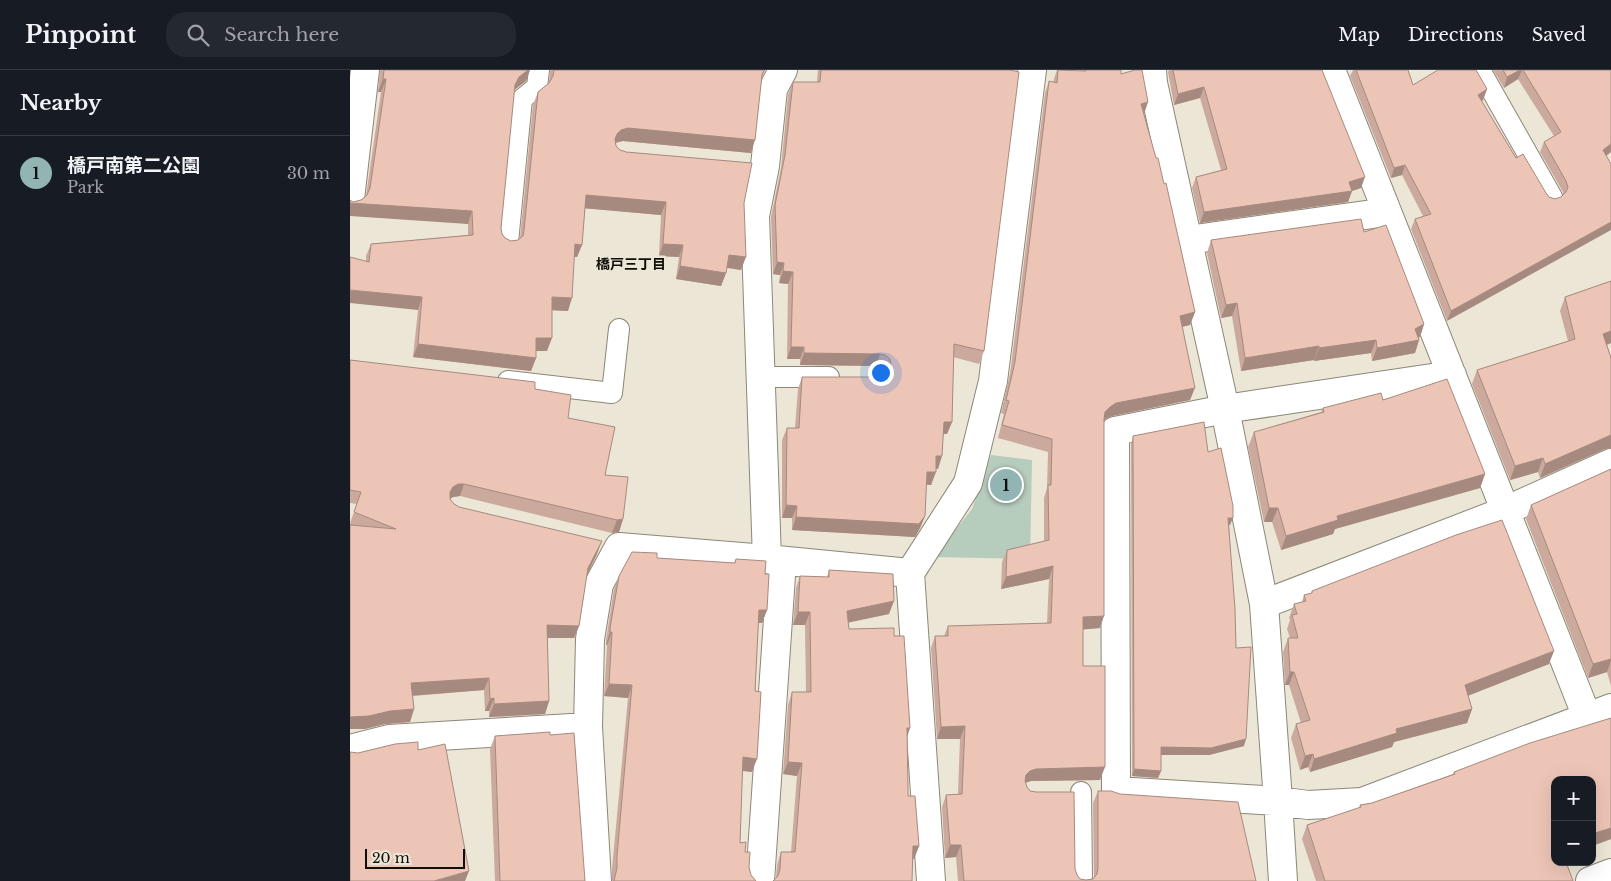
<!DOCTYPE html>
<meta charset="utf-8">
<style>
:root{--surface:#171b24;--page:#242831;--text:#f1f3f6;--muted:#9ea1a6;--line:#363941;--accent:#92b4b2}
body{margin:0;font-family:"Libre Baskerville","Noto Sans JP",serif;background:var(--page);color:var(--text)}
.controls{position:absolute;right:15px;bottom:15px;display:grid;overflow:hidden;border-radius:10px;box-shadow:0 5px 20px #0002}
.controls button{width:45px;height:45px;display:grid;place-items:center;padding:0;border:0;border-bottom:1px solid var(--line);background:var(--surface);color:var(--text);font:25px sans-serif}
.scale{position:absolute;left:15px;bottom:12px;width:100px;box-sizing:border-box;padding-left:5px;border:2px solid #0f0d08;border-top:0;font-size:14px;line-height:18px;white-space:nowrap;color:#0f0d08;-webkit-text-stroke:4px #ece6d6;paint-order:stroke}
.you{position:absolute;left:530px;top:302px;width:18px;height:18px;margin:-12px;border:4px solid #fff;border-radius:50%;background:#1a73e8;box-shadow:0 0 0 8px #1a73e833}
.badge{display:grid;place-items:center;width:32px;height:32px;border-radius:50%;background:var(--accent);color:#111;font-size:16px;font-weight:700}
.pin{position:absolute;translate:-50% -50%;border:2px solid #fff;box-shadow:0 1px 5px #0006}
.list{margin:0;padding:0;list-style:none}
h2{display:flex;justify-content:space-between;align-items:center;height:65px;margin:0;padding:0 20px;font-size:21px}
h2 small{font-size:16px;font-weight:400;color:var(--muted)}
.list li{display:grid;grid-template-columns:32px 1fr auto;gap:15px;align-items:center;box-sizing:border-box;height:75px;padding:0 20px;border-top:1px solid var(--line)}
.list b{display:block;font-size:19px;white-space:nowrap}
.list p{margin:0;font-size:16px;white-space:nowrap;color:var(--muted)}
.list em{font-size:16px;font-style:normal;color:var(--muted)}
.icon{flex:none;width:28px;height:28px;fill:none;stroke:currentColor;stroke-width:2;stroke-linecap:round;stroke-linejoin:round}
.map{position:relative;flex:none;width:1261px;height:811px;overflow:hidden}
header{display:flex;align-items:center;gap:30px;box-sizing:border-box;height:70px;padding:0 25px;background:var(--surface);border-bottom:1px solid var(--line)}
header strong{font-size:24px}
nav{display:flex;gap:28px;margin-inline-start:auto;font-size:18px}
.search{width:350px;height:45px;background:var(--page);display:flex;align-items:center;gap:12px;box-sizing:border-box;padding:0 18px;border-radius:20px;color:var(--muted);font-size:19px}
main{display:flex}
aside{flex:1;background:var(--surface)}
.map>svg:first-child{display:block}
.green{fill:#b6ccbd}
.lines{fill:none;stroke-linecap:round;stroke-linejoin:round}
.lane-casing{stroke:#8c8778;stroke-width:22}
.street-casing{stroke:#8c8778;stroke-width:30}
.lane{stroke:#fff;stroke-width:20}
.street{stroke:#fff;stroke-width:28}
.wall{fill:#cca99d}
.shaded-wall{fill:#a68a7f}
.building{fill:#edc5b6;stroke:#a68a7f}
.labels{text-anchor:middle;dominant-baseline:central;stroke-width:5;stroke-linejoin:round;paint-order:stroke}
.neighbourhood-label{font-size:14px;font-weight:bold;fill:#0f0d08;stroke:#ece6d6}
</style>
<header>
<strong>Pinpoint</strong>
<div class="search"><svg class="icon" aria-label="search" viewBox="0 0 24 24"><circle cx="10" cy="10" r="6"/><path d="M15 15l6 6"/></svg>Search here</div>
<nav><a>Map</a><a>Directions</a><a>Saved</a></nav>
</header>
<main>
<aside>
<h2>Nearby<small></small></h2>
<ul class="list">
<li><span class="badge">1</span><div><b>橋戸南第二公園</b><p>Park</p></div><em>30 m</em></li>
</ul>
</aside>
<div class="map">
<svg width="1261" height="811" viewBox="0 0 1261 811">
<rect width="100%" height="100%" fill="#ece6d6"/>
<path class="green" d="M641,385L682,390L680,489L584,487L622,439Z"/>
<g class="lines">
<defs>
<path id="lane" d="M1130,0L1202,127
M158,172L172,29L187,17L189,0
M411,307H479
M158,311L262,323L269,259
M731,722L732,811"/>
<path id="street" d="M802,0L803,13L875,339L914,534L928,731L766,721L765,361L875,339L1102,305
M981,0L1237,647
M0,129L15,0
M838,170L1037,142
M417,489L405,146L415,96L423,19L433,0
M914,534L1155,441L1261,393
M238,657L240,569L249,514L269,477L417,489L560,503
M0,679L39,669L238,657L247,811
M410,811L432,491
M581,811L560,503L618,413L643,311L682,0
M933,811L928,731L958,735L1012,732L1261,638
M1240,811L1261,803"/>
</defs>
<use href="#lane" class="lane-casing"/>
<use href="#street" class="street-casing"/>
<use href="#lane" class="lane"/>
<use href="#street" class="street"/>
</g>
<path class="wall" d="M30,0H180L176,11L164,20L151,158L152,164L155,168L161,171L168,170L170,168L183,35L188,22L199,13L200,0H415L412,8L401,83L273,71L266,73V76L270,80L394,133L391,200L376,198V203L371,216L326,209L329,187L309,186L311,145L235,138L232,175L227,187H224L218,241L202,240L197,281H186V288L181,301L63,287L68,240L16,191V186L21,174L118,165V154L3,132L11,130L16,126L31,22H28Z
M468,0H660L634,281L629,294L603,287L602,352L597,364H593L588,399H586L581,415H576L575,446L570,458L565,467L442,460V448H432V370L437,358H445L448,319L452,307H529L536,305L535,302L531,298L526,296L450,295V289H437L438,214L429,213L430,205L423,204L421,147L431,98L438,25L443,12H467Z
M707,0L731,1V0H771V4L794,44L845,242L840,255L832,257L840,330L762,346L755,349L754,351L750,558L733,559V596L750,710L681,711L675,713L677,717L725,799L727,805L730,809L736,810L744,808L743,733L748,721L906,811H608L606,787L595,788L592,737L596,725L608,724L610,669H587L581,578L585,566H594L598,556L697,553L699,509L651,519L652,492L657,480L694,471V428L697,418L698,382L648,368L654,344L651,343L660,304L695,23L699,11L703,12Z
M819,0H972L1011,118L1002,121L998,132L850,153L842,118L846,107L871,100L850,28L824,35L818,2Z
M1003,0H1058L1063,15L1137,19L1133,30L1132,31L1166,88L1196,123L1199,127L1205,129L1211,127L1213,125V122L1190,82L1194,72L1204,66L1168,9L1154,18L1143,0H1261V82L1256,86L1097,251L1061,159L1065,149L1073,146L1052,105L1041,108L1000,6Z
M1014,162L1074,254L1070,267H1068L1069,270L1065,283L1022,291L1021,283L964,291V290L891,301L882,246L871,248L857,183L861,170Z
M1261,211V273L1257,275L1261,288V378L1255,379L1190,408L1188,402L1160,410L1122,314L1127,300L1218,271L1210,241L1215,227Z
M0,290L185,319L218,348L255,405L273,449L269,462L262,463L110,426L103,427L100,429L104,434L109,437L247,484L237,504L229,556L224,568H197L199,631L195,644L139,647V641H135L134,620L63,626L64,639L60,652L35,654L15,659H0V453L7,434L0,433Z
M1033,330L1135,404L1130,418L985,459L983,464L931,480L922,452H914L898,377L904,362L971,342L973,338Z
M783,366L858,382L880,455H879L886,578L894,676L859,685H811V701L808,708L782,706L781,374Z
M1261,399V616L1257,602L1238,608L1176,449L1181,435Z
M307,488L384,493L386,489L415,504L417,540L412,553H408L402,702L392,701L390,773L395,782L401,805L406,811H262V799L278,628L254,626L257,575H256V570L264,519L269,506Z
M479,500L539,544L498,552L499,559L544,566L557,668L558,726L569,776L564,789L426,808L427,795L431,782H441L447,706L433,704L438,635L442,622H456L455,555H443L446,518L450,506L477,507Z
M962,521L1199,594L1118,625L1122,639L1117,653L1044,672L1042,677L960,702L958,697L950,700L941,668L946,654L951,653L939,615H935L933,582L938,568H940L937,559L940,550L939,548L944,534L952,532L954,525L961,524Z
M1261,648V769L1242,776V710L1205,792L1223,811H966L952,769L957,755L1009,738L1010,735L1022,733L1103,704L1104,702Z
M200,665L235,811H145L140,679L145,666Z"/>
<path class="shaded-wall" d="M178,0H180L176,11L164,20L165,15L169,7Z
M1170,0H1172L1168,9L1154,18L1157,7Z
M33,9H36L31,22H28Z
M854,17L850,28L824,35L828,24Z
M1137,19L1133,30L1124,35L1128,25Z
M798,32L794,44L791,34Z
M278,58L405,70L401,83L273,71L267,72L262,77L267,64L271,60Z
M1261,74V82L1249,91L1253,80Z
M1055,95L1052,105L1041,108L1044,98Z
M1015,107L1011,118L1002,121L998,132L850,153L854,142L999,112Z
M236,125L316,132L311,145L231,138Z
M0,133L122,141L118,154L0,146Z
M1261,152V160L1097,251L1101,241Z
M225,174L232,175L227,187H220Z
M313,174L333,175L329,187L309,186Z
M379,185L396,187L391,200L374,197Z
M427,192L434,193L430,205L423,204Z
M330,196L376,203L371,216L326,209Z
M433,201L443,202L438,214L429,213Z
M0,220L72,227L68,240L0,233Z
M202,227L222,228L218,241L197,240Z
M887,233L882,246L871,248L876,235Z
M845,242L840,255L826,258L830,246Z
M1074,254L1070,267L1062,271L1069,270L1065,283L1022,291L1027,278Z
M1261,261V273L1248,277L1253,264Z
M186,268H202L197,281H181Z
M1026,270L1021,283L964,291L969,278Z
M68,274L186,288L181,301L63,287Z
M969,276L964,290L891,301L895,288Z
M441,277H454L450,289H437Z
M454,283L530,284L526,296L450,295Z
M845,318L840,330L762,346L755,349L751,355L755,342L760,337L766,333Z
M594,352H602L597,364H590Z
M1261,365V378L1255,379L1190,408L1195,394Z
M586,386H592L588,399L582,398Z
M1193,388L1188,402L1160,410L1165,396Z
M577,402H586L581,415L572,414Z
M1135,404L1130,418L985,459L983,464L931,480L936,466L987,446Z
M108,414H114L110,426L103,427L98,430L100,422L103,417Z
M436,435L447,436L442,448H432Z
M919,438H928L922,452H914Z
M575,446L570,458L565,467L442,460L446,447Z
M878,448H883L880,455H875Z
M273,449L269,462L262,463L267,450Z
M252,471L247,484L234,511L238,498Z
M703,496L699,509L651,519L656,507Z
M544,531L539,544L492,554L497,541Z
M409,540H417L412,553H404Z
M448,542H460L455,555H443Z
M754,546L750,558L728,560L733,547Z
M197,555L229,556L224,568H192Z
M260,562H262L257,575H256Z
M1204,581L1199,594L1110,629L1115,615Z
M1261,589V591L1257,602L1238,608L1243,594Z
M940,602H944L939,615H935Z
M139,608L134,620L57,626L61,613Z
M259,614L282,615L278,628L254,626Z
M144,628L139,641H135L140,629Z
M199,631L195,644L139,647L144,634Z
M64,639L60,652L35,654L15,659H0V647L40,641Z
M1122,639L1117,653L1044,672L1042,677L960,702L964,689L1046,659Z
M615,656L610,669H587L591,657Z
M557,658H560L556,671Z
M896,669L894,676L859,685H808L811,677Z
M963,684L958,697L950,700L955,686Z
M393,687L407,689L402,702L388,700Z
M438,692L452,693L447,706L433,704Z
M755,697L750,710L681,711L675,713L672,717L676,705L680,701L686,699Z
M784,699L811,701L808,708L782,706Z
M1261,758V769L1242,776V764Z
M600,775H611L606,787L595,788Z
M563,776H569L564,789H558Z
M119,801L115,811H84Z"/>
<path class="building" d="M34,0H178L169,7L165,15L151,158L152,164L155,168L161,171L168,170L173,166L174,160L188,22L199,13L203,6L204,0H414L412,5L405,70L278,58L271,60L267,64L265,69L266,76L270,80L276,82L402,93L394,133L396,187L379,185L376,203L330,196L333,175L313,174L316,132L236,125L232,175L225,174L222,228L202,227V268H186V288L68,274L72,227L0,220V187L19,192L21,174L123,165L122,141L0,133V130L3,132L11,130L17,125L20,118L36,9H33Z
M471,0H660L669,2L634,281L604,274L602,352H594L592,386H586V402H577L575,446L569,454L446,447L447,436L436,435L437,358H449L452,307H529L536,306L540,301L541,296L540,289L535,285L530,284L454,283V277H441L443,202L433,201L434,193L427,192L425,135L435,85L443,12H470Z
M708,0L736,1V0H771V4L785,0H792L798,32L791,34L806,88H808L814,114L816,113L845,242L830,246L845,318L766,333L760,337L755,342L754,349V546L733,547V596H755V697L686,699L680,701L676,705L675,711L677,717L680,721L686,722H724L725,799L727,805L730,809L736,810L743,809L747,804L748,798V721H761L770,724L888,732L906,811H614L611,775H600L596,725L612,724L615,656L591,657L585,566H598V556L701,553L703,496L656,507L657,480L699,470L698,415H701L702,369L652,355L659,331L656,330L665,292L699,11L707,13Z
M823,0H972L1015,107L999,112L1002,121L854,142L846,107L877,99L854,17L828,24Z
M1006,0H1058L1063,15L1088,0H1126L1137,19L1128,25L1166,88L1173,84L1196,123L1199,127L1205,129L1211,127L1216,122L1218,117L1216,111L1194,72L1211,62L1173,0H1261V74L1253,80L1261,94V152L1101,241L1065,149L1081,144L1055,95L1044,98Z
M1153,0H1170L1157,7Z
M1011,149L1014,162L1036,155L1074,254L1065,259L1069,270L1027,278L1026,270L969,278V276L895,288L887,233L876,235L861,170Z
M1261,211V261L1253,264L1261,288V365L1195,394L1193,388L1165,396L1127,300L1225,269L1215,227Z
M0,290L185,312V319L221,325L218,348L265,357L255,405L278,407L273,449L267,450L114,414H108L103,417L100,422V429L104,434L109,437L252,471L238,498L229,556L197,555L199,631L144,634V628L140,629L139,608L61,613L64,639L40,641L19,646L0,647V455L46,459L4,442L11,422L0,420Z
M1097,309L1135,404L987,446L988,450L936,466L928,438H919L904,362L974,342L973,338L1031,323L1033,330Z
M854,352L858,382L871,378L883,436V448H878L885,539L886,578L901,577L896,669L861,678L811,677V701L784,699L783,366Z
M1261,399V589L1243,594L1181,435Z
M1152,450L1204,581L1115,615L1122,639L1046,659L1047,663L964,689L963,684L955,686L946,654L960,650L944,602H940L938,568H948L942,545L947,544L944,534L956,531L954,525L962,523V521L1106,465Z
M282,482L307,483V488L385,493L386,489L416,491L415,504H419L417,540H409L405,621L411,622L407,689L393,687L390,773L396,772L395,782H400L399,797L401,805L406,811H264L267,798V786L282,615L259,614L262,562H260V558L269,506Z
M479,500L543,504L544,531L497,541L499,559L544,558V566H554L560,658H557L558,718V726H565L569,776H563L562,811H423L428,806L430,799L431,782H445L452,693L438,692L442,622H461L460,542H448L450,506L479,507Z
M1261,648V758L1242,764V710H1205V792H1216L1223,811H975L957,755L1011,737L1010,735L1022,733L1105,704L1104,702L1180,673Z
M200,662V665L224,663L235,811H150L145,666Z
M68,672V680L95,674L119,801L84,811H0V682L8,683L45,674Z"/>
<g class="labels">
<g class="neighbourhood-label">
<text x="281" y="194">橋戸三丁目</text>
</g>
</g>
</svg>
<div class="controls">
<button>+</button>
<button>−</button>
</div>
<div class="scale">20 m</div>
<div class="you"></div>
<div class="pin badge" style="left:656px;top:415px">1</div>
</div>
</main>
